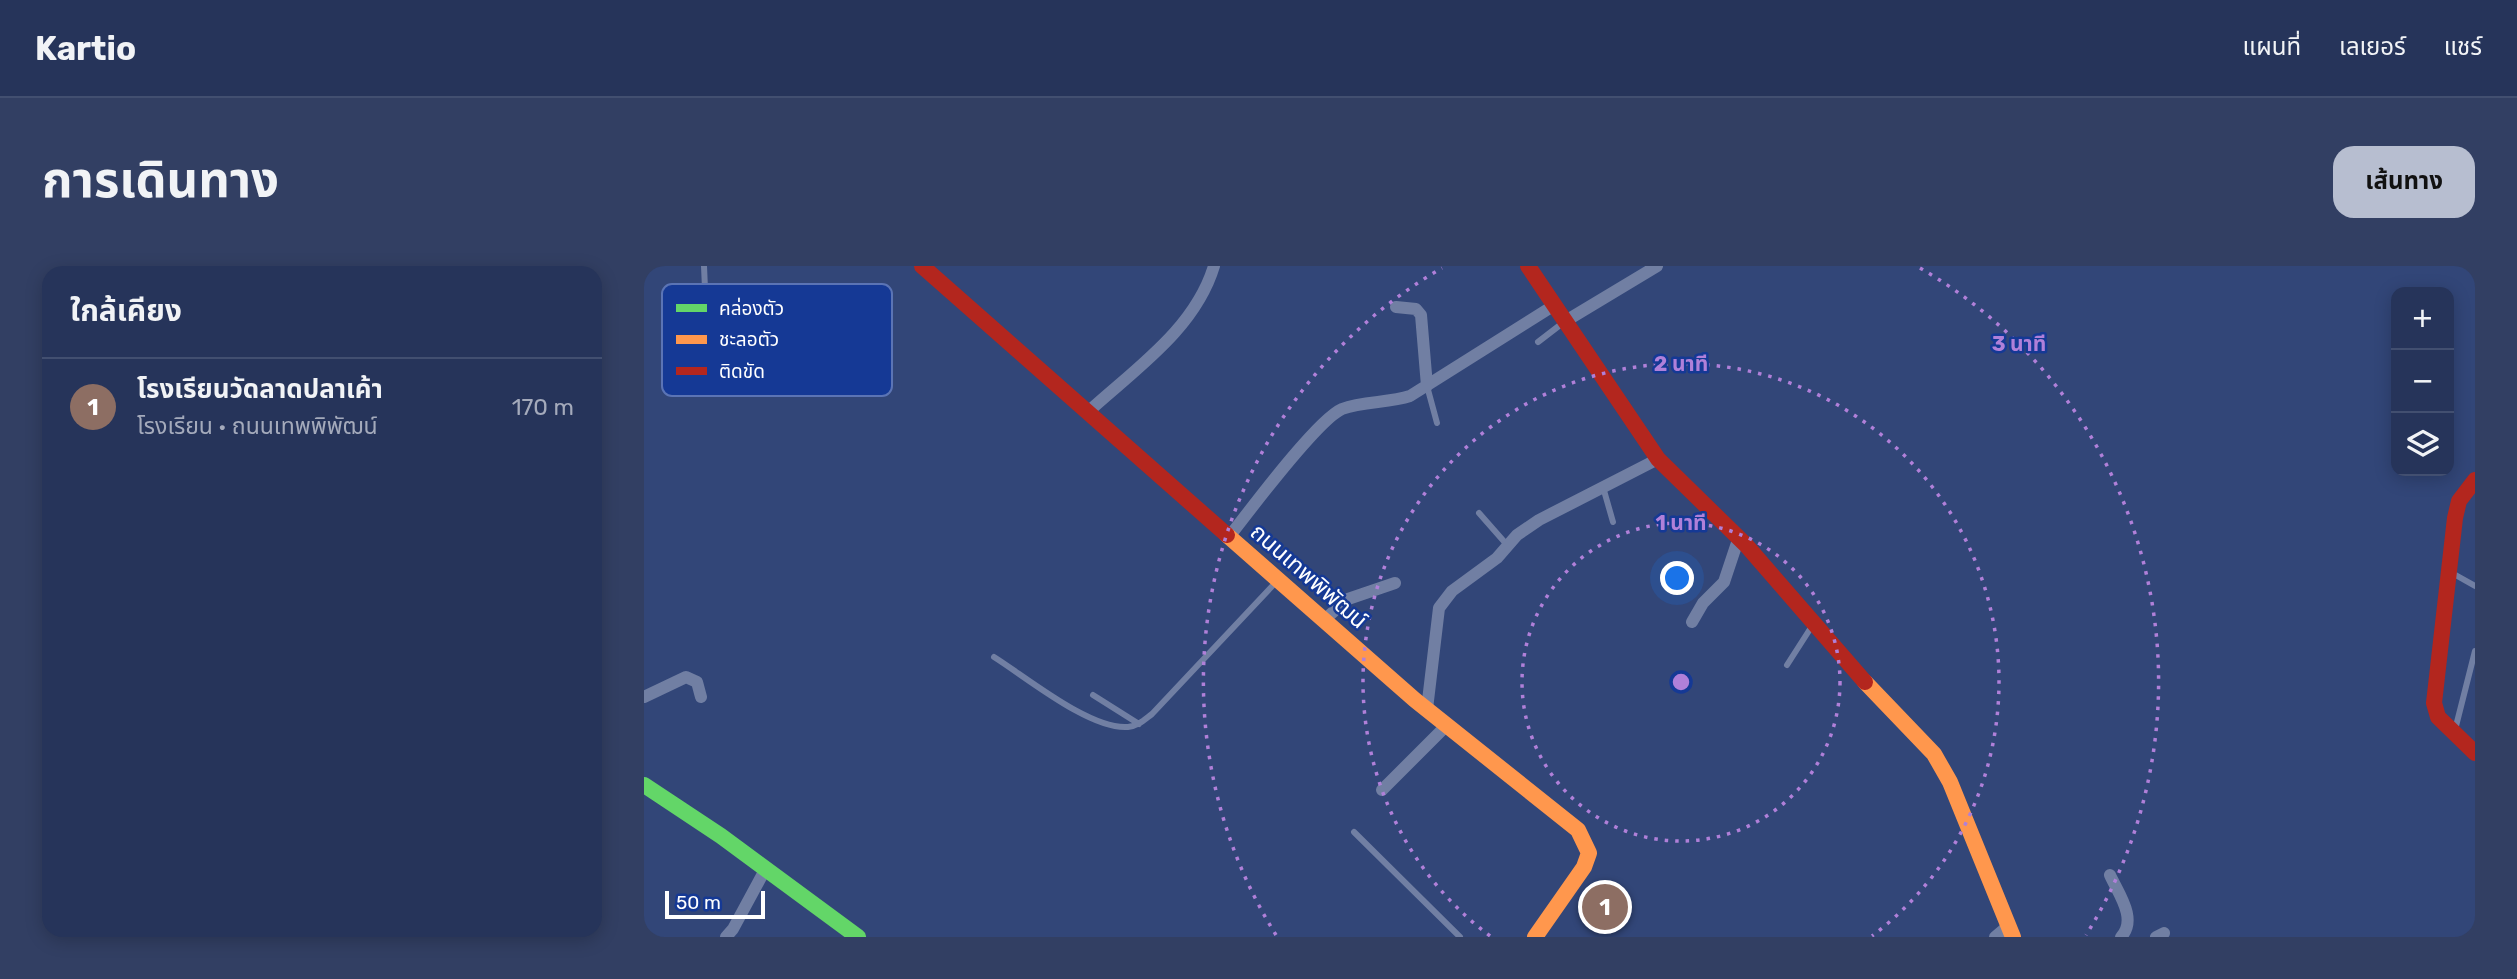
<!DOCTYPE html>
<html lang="th">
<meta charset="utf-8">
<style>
:root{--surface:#26345a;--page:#323f63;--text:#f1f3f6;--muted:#a4aabb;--line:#424f70;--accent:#b7bed0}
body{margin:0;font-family:Rubik,"Noto Sans Thai",sans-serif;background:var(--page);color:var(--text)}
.controls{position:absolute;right:21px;top:21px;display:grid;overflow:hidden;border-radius:14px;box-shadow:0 4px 18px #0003}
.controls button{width:63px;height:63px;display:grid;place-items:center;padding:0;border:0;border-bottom:2px solid var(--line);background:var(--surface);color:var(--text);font:35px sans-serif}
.scale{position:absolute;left:21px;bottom:18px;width:100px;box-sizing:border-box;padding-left:7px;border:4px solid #fff;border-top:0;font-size:19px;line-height:24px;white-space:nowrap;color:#fff;-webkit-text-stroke:5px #153995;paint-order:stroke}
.you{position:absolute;left:1034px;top:313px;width:24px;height:24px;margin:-18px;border:5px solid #fff;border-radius:50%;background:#1a73e8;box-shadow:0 0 0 10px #1a73e833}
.badge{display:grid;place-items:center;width:46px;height:46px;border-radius:50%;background:var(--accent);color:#fff;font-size:23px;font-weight:700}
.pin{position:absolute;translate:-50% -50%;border:4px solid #fff;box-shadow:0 2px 7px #0006}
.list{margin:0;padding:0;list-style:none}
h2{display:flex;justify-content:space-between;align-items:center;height:91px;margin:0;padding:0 28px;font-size:30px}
h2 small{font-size:23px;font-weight:400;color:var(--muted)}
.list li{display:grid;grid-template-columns:46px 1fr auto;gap:21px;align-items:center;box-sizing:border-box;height:98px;padding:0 28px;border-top:2px solid var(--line)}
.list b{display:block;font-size:26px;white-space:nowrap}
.list p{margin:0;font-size:23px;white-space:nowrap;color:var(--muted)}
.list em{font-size:23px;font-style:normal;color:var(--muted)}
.icon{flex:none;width:38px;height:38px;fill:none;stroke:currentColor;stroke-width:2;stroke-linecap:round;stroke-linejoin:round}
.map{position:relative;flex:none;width:1831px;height:671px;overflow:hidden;border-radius:21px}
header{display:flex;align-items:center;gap:42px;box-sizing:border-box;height:98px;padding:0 35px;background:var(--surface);border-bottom:2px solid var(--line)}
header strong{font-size:33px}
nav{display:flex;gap:38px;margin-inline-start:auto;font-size:24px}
.intro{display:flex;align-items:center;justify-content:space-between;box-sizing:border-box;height:168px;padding:0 42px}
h1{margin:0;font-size:49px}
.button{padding:18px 32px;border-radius:21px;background:var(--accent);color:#111;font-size:24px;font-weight:700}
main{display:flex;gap:42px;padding:0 42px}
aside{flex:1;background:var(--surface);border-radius:21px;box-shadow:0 4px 18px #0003}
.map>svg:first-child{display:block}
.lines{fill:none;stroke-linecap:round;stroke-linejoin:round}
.lane{stroke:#717fa3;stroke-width:6}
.street{stroke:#717fa3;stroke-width:12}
.fast{stroke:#63d668;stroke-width:16}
.slow{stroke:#ff974d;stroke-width:16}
.jam{stroke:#b3261e;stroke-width:16}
.ring{fill:none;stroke:#b080d9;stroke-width:3.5;stroke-dasharray:3.5 7}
.labels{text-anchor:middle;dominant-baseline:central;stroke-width:5;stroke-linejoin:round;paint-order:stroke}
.street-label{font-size:23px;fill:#fff;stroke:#153995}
.key{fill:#153995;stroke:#5b74b5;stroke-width:2}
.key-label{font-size:19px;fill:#fff}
.centre{fill:#b080d9;stroke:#153995;stroke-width:3.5}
.ring-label{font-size:21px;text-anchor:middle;font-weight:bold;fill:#b080d9;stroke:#153995;stroke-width:5;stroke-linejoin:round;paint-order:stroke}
</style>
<header>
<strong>Kartio</strong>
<nav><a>แผนที่</a><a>เลเยอร์</a><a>แชร์</a></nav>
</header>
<div class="intro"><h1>การเดินทาง</h1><a class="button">เส้นทาง</a></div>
<main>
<aside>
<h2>ใกล้เคียง<small></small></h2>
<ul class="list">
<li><span class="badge" style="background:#8d6e63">1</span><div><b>โรงเรียนวัดลาดปลาเค้า</b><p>โรงเรียน · ถนนเทพพิพัฒน์</p></div><em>170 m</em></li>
</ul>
</aside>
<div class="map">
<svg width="1831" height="671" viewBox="0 0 1831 671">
<rect width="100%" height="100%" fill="#324678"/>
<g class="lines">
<path class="lane" d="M60,0L62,45
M894,76L920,56
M783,120L793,157
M959,221L969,256
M835,247L864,280
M1808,307L1831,320
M350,391C382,411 446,464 484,461C494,460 500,454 508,448L632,316
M1143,399L1168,360
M449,429L495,458
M1811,464L1831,385
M710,566L816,671"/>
<path class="street" d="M752,41L772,43L777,49L783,120
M920,56L1013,0
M444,146C491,103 551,63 570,0
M585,271C606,244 673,154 698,143C719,135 745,137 766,130L909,40
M680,354L704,333L751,317
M1048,356L1059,337L1080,316L1095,271
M0,431L42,411L53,416L57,431
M783,443L795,342L808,325L853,292L873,269L895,254L1014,193
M738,524L803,459
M1466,609C1474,627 1494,653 1477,671
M82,671L89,663L122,602
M1351,671L1364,660
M1512,671L1520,667"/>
<path class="fast" d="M0,519L77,570L214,671"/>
<path class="slow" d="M583,269L771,434L934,564L945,587L940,601L891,671
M1221,416L1290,488L1306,516L1369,671"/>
<path class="jam" d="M278,0L583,269
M884,0L1014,193L1102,279L1221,416
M1831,214L1815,235L1811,252L1790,437L1794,451L1831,487"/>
</g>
<g class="ring">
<circle cx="1037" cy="416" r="159"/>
<path d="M846 670A318 318 0 1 1 1228 670"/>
<path d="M632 669A478 478 0 0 1 798 2M1276 2A478 478 0 0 1 1442 669"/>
</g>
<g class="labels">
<g class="street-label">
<text transform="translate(665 310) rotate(41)">ถนนเทพพิพัฒน์</text>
</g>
</g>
<rect x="18" y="18" width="230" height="112" rx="10" class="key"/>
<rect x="32" y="38" width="31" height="8" fill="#63d668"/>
<rect x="32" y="69" width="31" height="9" fill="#ff974d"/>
<rect x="32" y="101" width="31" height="8" fill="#b3261e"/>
<g class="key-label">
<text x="75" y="49">คล่องตัว</text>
<text x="75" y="80">ชะลอตัว</text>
<text x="75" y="112">ติดขัด</text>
</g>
<circle cx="1037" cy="416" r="10" class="centre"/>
<g class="ring-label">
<text x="1375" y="85">3 นาที</text>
<text x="1037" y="105">2 นาที</text>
<text x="1037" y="264">1 นาที</text>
</g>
</svg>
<div class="controls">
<button>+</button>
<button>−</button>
<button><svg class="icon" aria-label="layers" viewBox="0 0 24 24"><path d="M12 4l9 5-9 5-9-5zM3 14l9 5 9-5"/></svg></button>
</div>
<div class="scale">50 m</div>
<div class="you"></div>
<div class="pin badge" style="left:961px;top:641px;background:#8d6e63">1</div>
</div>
</main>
